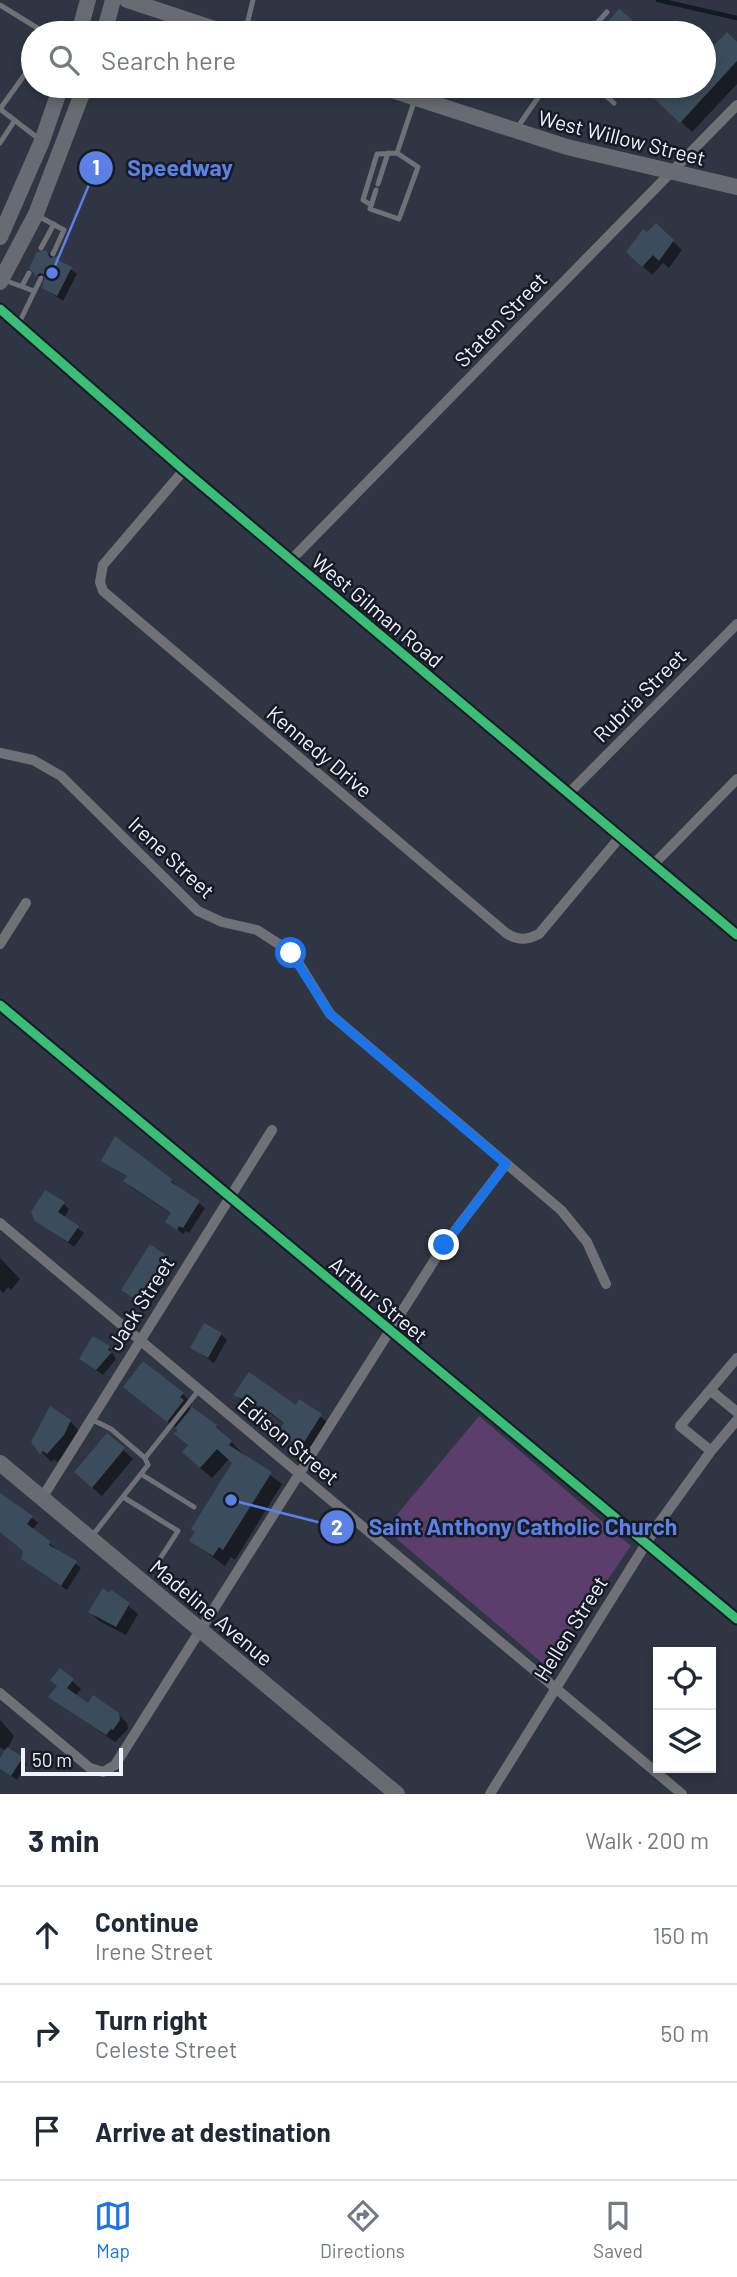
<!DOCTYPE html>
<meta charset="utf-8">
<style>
:root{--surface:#fff;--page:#f6f6f7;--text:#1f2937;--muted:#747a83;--line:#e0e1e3;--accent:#1a73e8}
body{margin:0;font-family:Barlow,sans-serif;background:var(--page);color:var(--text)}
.controls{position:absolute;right:21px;bottom:21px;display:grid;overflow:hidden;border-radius:0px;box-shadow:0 4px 10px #0003}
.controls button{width:63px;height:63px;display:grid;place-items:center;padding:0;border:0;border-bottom:2px solid var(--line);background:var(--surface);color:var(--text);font:35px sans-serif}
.scale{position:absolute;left:21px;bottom:18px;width:102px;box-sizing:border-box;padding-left:7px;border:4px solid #eff3fd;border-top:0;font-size:19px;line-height:24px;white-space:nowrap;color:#eff3fd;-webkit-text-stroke:5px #151a25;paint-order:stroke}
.stop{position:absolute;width:21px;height:21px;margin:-16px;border:5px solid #1a73e8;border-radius:50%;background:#fff}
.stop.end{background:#1a73e8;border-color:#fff;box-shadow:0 2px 7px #0008}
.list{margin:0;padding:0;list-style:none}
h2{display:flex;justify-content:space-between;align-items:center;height:91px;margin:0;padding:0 28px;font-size:30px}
h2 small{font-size:23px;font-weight:400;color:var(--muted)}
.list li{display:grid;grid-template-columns:46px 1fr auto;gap:21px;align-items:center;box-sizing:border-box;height:98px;padding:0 28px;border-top:2px solid var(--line)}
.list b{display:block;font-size:26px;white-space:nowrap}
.list p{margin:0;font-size:23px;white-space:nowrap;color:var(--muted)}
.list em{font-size:23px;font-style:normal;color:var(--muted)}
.icon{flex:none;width:38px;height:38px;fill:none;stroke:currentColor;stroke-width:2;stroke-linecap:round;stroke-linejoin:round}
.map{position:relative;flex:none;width:737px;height:1794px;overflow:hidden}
.search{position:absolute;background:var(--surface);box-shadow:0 4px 10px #0003;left:21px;right:21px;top:21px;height:77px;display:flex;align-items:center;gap:18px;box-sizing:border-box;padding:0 24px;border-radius:38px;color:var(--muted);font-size:26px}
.sheet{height:385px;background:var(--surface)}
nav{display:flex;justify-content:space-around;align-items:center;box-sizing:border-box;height:98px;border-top:2px solid var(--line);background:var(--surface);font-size:19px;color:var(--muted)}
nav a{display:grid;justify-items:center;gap:4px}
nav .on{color:var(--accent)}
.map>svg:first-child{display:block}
.green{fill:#5c3e6c}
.shadow{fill:#0007}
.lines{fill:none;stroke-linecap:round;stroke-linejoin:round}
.stream{stroke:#0f1d22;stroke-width:4.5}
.building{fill:#3b4d5c}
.lane{stroke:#707177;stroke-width:5}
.street{stroke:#707177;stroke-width:10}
.secondary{stroke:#696b73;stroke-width:16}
.cycleway-casing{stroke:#151a25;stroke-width:13}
.cycleway{stroke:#3abd76;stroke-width:9}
.route{stroke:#1a73e8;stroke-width:9}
.labels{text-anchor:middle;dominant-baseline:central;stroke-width:5;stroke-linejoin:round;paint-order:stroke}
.street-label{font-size:21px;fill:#eff3fd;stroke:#151a25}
.leader{fill:none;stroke:#5c80e3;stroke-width:2.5}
.callout-dot{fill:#5c80e3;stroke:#151a25;stroke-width:2.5}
.mark-label{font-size:21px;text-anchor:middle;font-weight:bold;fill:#fff}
.callout-label{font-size:23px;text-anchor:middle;font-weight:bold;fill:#5c80e3;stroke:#151a25;stroke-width:5;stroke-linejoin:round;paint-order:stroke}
</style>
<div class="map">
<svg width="737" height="1794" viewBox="0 0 737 1794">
<rect width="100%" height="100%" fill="#2f3542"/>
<path class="green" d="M479,1416L631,1546L547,1667L385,1529Z"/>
<path class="shadow" d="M727,34L737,44V84L692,132L650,92L646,95L635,86H661L667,92L674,86H704V57Z
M656,225L682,250L669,268L663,263L652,275L628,252Z
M48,253L77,274L63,301L44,288L45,282L37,275Z
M103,1161L171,1181L205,1208L189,1233L186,1231L183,1234L168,1222L172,1214L131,1187L128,1177Z
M63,1203L69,1209L64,1218L84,1233L74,1247L37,1220Z
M166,1257L175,1266L148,1309L123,1289Z
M0,1258L20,1279L11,1290L8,1287L3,1293L0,1290Z
M221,1334L227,1340L214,1363L192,1348Z
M109,1347L116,1359L103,1375L81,1359Z
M183,1394L192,1404L189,1407L192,1411L216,1426L243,1454L282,1484L235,1560L231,1557L225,1566L191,1541L234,1463L229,1459L212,1478L196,1464L190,1446L179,1430L135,1396Z
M235,1394L296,1407L299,1402L329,1423L309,1453L280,1431L285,1424L262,1408L243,1402Z
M70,1421L79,1431L73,1445L57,1462L54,1459L51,1462L33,1442Z
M107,1435L133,1459L102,1496L86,1482Z
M0,1496L32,1518L38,1523L32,1530L81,1568L67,1590L30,1565L22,1555L25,1551L0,1530Z
M112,1592L138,1614L126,1635L99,1621L90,1612L111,1596Z
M60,1670L81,1689L75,1696L89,1705L118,1714L127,1723L128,1729L115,1742L50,1697L59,1686Z
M0,1720L14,1736L7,1749L27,1764L17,1780L0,1769V1761L6,1751L0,1747Z"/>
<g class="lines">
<path class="stream" d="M658,0L737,18"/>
</g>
<path class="building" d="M619,9L648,33H598Z
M727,32L737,42V61L680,123L641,86H704V56Z
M656,223L674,240L659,261L653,255L642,267L626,252L643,229L647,232Z
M46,250L50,258L58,256V260L72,267L57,296L42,288L45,275L40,273L36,276L29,268L37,252Z
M115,1136L172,1179L171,1182L200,1201L183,1228L179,1226L177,1230L165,1222L171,1213L123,1181L127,1176L101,1161Z
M45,1190L65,1202L58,1212L79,1226L68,1242L35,1221L31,1212Z
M150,1244L167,1256L138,1301L121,1290Z
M204,1323L222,1333L208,1358L190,1348Z
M93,1336L110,1346L108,1350L112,1352L96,1370L79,1359Z
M143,1361L184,1393L180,1397L184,1400L167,1422L123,1387Z
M249,1372L296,1405L299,1399L322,1414L301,1447L278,1432L284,1423L267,1410L233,1395Z
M50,1406L71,1420L64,1435L47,1454L43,1451L40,1454L31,1442Z
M192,1407L217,1425L216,1427L232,1441L229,1445L272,1472L223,1550L219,1547L213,1556L189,1541L195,1532L191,1529L232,1463L217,1449L200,1468L182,1452L188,1445L174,1434L178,1430L175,1428Z
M107,1433L125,1448L92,1488L74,1472Z
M0,1493L33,1516L27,1524L50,1541L49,1545L77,1561L61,1586L21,1559L23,1551L0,1532Z
M103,1588L110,1593V1589L130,1603L116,1627L88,1612Z
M60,1668L74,1679L67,1688L88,1703L93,1695L119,1713L120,1720L113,1730L111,1729L106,1735L48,1697L57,1686L50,1680Z
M7,1747L23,1757L11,1776L0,1769V1758Z"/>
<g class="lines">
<path class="lane" d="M0,5L39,29V33
M245,33L253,0
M588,33L607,12
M595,86L614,103
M0,109L33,63
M0,109L39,139
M517,128L546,86
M0,143L15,120
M378,184L388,153
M376,190L370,209L399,219L418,167L397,153
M371,205L363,200L377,154L397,153L415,99
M38,216L64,230L53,254
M41,248L54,224
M4,280L34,291
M22,286L29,273
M19,323L41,278
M91,1419L111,1429L145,1458
M141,1474L194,1507
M123,1497L178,1531L154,1568
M92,1536L148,1465L145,1458L199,1390"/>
<path class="street" d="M0,309L184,470L737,935
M184,470L103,565L100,582L103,591L506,933C518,941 527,940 539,934L620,837
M291,560L737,105
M0,753L33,760L61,776L198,911L222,922L257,930L285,948L299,964L330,1014L561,1210L587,1242L606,1284
M568,794L737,624
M653,865L737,779
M0,944L26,903
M0,1005L737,1619
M0,1223L682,1794
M737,1358L680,1426L711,1451L737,1420
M710,1390L737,1412
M42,1498L272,1130
M0,1693L90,1768L103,1772L115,1765L444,1245L506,1164
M490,1794L657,1526L711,1451"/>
<path class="secondary" d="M127,0L227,33
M79,33L88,0
M104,33L113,0
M379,86L567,147L737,187
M0,237L42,141L61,86
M0,282L36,214L85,86
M0,1463L397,1794"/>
<defs>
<path id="cycleway" d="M0,309L184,470L737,935
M0,1005L737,1619"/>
</defs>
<use href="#cycleway" class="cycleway-casing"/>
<use href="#cycleway" class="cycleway"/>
</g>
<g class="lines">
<path class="route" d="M291,953L330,1014L506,1164L444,1245"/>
</g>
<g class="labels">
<g class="street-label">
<text transform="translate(622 137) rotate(14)">West Willow Street</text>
<text transform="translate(500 319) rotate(-46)">Staten Street</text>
<text transform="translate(378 610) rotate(40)">West Gilman Road</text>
<text transform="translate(639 695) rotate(-45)">Rubria Street</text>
<text transform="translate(320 751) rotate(40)">Kennedy Drive</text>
<text transform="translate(172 857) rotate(43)">Irene Street</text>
<text transform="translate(379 1299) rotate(40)">Arthur Street</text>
<text transform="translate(140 1303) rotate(-58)">Jack Street</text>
<text transform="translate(289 1440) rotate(40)">Edison Street</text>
<text transform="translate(212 1612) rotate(40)">Madeline Avenue</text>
<text transform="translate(570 1628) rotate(-58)">Hellen Street</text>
</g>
</g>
<path class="leader" d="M52 273L96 168M231 1500L337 1527"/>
<g class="callout-dot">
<circle cx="52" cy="273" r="7"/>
<circle cx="231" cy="1500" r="7"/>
<circle cx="96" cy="168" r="18"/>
<circle cx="337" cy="1527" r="18"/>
</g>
<g class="mark-label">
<text x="96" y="175">1</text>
<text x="337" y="1535">2</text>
</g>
<g class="callout-label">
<text x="180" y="176">Speedway</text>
<text x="523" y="1535">Saint Anthony Catholic Church</text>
</g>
</svg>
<div class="controls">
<button><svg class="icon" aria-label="locate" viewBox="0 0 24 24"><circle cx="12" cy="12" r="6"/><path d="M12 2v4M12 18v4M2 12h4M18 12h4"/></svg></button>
<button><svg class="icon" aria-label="layers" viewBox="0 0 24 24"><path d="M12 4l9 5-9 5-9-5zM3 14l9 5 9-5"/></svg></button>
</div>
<div class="scale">50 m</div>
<div class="stop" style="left:291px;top:953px"></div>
<div class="stop end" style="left:444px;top:1245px"></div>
<div class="search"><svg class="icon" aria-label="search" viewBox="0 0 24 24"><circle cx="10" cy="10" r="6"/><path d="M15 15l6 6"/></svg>Search here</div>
</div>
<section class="sheet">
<h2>3 min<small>Walk · 200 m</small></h2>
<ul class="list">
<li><svg class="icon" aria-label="ahead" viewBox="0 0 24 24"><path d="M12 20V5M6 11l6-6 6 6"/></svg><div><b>Continue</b><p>Irene Street</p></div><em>150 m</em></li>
<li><svg class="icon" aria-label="right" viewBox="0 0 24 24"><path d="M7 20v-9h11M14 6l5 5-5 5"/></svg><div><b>Turn right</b><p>Celeste Street</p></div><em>50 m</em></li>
<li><svg class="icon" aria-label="arrive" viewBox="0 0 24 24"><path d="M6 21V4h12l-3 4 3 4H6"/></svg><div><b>Arrive at destination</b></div></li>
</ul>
</section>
<nav>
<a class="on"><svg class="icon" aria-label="map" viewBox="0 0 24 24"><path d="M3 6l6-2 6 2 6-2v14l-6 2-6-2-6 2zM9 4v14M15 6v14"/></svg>Map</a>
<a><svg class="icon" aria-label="directions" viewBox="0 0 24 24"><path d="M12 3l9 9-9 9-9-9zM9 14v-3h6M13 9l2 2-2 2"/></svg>Directions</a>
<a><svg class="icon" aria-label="saved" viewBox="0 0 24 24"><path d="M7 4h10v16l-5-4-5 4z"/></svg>Saved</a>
</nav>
